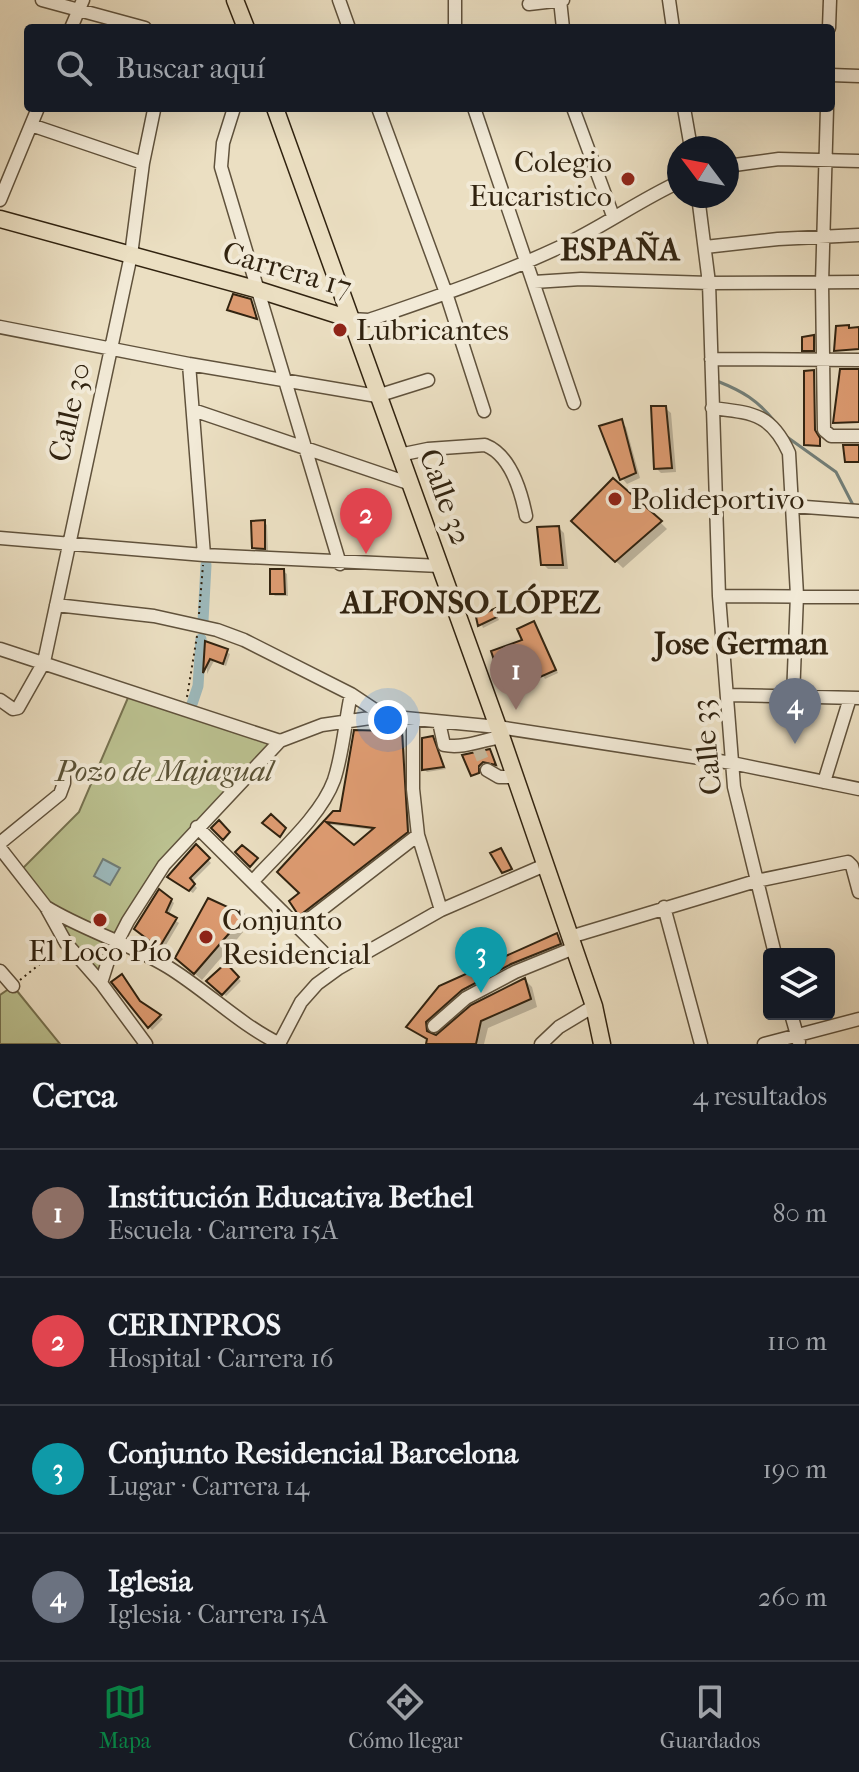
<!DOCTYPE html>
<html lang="es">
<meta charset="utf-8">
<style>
:root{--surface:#171b24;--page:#20242c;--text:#f1f3f6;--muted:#9ea1a6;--line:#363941;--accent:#0b8043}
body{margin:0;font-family:"IM FELL French Canon",serif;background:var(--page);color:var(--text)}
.controls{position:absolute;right:24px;bottom:24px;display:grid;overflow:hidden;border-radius:8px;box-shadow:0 8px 32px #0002}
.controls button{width:72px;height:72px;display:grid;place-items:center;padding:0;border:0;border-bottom:2px solid var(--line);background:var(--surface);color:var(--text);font:40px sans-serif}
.compass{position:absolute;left:667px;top:136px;width:72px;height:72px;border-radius:50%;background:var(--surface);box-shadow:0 8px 32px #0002;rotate:302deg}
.you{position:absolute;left:388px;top:720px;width:28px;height:28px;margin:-20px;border:6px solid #fff;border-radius:50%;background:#1a73e8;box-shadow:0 0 0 12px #1a73e833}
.badge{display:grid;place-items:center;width:52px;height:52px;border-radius:50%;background:var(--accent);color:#fff;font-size:26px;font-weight:700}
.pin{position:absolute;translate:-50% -66px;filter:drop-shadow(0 2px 4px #0008)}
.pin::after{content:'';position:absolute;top:42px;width:28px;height:24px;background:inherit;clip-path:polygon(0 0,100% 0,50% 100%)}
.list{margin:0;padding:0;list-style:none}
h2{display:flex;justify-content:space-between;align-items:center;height:104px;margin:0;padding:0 32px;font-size:34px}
h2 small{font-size:26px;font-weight:400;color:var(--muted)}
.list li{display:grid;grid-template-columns:52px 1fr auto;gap:24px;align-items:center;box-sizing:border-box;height:128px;padding:0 32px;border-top:2px solid var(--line)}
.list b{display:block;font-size:30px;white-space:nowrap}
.list p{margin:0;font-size:26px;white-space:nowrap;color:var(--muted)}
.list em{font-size:26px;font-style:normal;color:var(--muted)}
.icon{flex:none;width:44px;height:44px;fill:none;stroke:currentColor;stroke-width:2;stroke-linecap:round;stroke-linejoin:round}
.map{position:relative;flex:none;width:859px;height:1044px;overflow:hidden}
.search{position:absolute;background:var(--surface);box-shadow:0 8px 32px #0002;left:24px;right:24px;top:24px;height:88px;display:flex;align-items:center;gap:20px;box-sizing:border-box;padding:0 28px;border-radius:8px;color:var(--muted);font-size:30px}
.sheet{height:616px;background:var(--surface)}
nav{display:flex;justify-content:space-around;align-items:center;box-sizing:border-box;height:112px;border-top:2px solid var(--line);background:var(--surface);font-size:22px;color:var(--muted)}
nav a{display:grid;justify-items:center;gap:4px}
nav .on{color:var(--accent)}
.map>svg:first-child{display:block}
.green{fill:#bbc190;stroke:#767250;stroke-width:2}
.water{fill:#9dbabd;stroke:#727e78;stroke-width:2}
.shadow{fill:#0003;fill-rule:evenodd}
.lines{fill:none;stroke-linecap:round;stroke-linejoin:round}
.stream{stroke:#727e78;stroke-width:3}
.canal{stroke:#9dbabd;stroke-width:11}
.building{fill:#dd9b71;stroke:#312310;stroke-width:2;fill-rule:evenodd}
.minor-tunnel{stroke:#c6b99e;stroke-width:12;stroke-dasharray:12 6;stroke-linecap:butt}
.minor-casing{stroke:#60523c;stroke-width:15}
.major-casing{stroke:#312310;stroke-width:19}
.path{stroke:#312310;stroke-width:2;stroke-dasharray:2 4;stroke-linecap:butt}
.minor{stroke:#f2ead7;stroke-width:12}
.major{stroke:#ebdfc2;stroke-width:16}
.poi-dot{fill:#8f2418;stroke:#f2ead7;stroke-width:3}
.labels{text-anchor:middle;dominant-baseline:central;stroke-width:8;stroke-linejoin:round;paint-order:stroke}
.poi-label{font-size:30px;fill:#312310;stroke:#f2ead7;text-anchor:start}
.street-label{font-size:30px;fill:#312310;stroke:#f2ead7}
.park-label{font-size:30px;font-style:italic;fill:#5a5236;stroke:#f2ead7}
.neighbourhood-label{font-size:32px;font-weight:bold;fill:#312310;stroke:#f2ead7}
</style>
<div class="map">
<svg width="859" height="1044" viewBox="0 0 859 1044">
<rect width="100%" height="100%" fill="#ebdfc2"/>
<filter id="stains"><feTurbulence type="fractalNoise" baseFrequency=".0025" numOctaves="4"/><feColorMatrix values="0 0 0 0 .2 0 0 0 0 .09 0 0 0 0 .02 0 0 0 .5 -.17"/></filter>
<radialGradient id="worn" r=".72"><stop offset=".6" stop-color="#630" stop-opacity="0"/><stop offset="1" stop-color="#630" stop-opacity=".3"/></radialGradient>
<path class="green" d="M130,693L283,743L164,865L101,983L19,872L79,812Z
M13,986L60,1044H0V995Z"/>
<path class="water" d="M103,859L120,868L110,885L94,876Z"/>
<path class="shadow" d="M665,408L671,413L676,472L661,473L656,468Z
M621,422L626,427L640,478L627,484L622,478Z
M574,521L660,522L667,529L623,568Z
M264,522L267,525L268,551H257L254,547Z
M559,528L564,533L568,569H548L543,564Z
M283,571L287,574L288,596H275L272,593Z
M495,611L499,620L483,628L479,618Z
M536,626L558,673L545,679L530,652L499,662L496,659L525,642Z
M207,643L230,654L226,666L214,661L207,674Z
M401,733L404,736L410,835L303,917L301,914L302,894L280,872L334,813L341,814ZM325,824L375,830L354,848Z
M432,738L446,769L427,772L424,769Z
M196,847L211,863L192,882L197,888L193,893L173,880Z
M171,900L174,903L168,916L179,923L163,950L139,932Z
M209,901L243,917L250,924L202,980L185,965Z
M557,935L564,942L567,951L469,997L432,1030L433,1035L437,1037L525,980L532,987L537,1007L488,1028L484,1044H428L429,1042L409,1027L440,988Z
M226,965L241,981L226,996L209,981Z
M114,982L141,1004L163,1019L152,1030Z"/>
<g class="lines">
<path class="stream" d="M717,381C742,391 758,400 775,422
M787,437L836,472L853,505L856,506"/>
<path class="canal" d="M203,621L206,565
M191,707L198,686L201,639"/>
</g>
<path class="building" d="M233,294L251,299L257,319L227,310Z
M849,325V328L859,327V349L834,351L836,326Z
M814,335V351H802V337Z
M840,369H859V422L833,423Z
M814,370L815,430L820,438V446L804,445V371Z
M651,406H666L672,468L654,469Z
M622,419L636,473L620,480L599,426Z
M843,445H859V462H845Z
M613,478L662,521L615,562L571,521Z
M265,520V549L252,548L251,521Z
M559,526L563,565H541L537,527Z
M270,569H284L285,594H270Z
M496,608L497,617L478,626L476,617Z
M534,621L556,670L540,677L526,649L494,660L491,651L522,640L517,629Z
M205,641L228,649L223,664L210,659L203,673Z
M389,728L402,731L408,832L299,916L289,901L299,893L277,872L333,811H340L354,730L389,731ZM326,822L374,828L354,845Z
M433,736L444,767L422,770V738Z
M490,749L496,765L483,762L479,766V773L471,776L462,755Z
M271,814L286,828L280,837L262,823Z
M219,820L230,832L223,840L211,828Z
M196,844L210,858L190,878L195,884L189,891L167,877Z
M242,845L258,858L250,867L235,852Z
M501,848L512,869L502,873L490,853Z
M159,889L172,899L166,912L177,918L159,948L134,929Z
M208,898L245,915L194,974L175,958Z
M557,933L561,944L511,964L462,990L426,1022L427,1031L436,1035L471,1005L525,978L531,999L481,1021L476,1044H426L427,1039L406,1027L439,986Z
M226,963L239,977L222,995L206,981Z
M122,974L140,1001L161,1015L148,1028L111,982Z"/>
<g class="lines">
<path class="minor-tunnel" d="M478,748L487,770"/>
<defs>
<path id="minor" d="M42,0L145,28
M339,0L349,28
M560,0L563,28
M669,0L673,28
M529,4L563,0
M71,28L83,0
M455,28V0
M829,28L830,0
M831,75L859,76
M234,108L223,143L221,167L340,564
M378,108L446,293L484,411
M474,108L574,403
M573,108L613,216
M684,108L691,148
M827,108L822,283L824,430L831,436H859
M31,125L143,163
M727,166L779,159L859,161
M698,196L709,283L719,596L734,787L775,954
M0,200L38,108
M705,247L778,239L859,235
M534,282L581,279L709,283L859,282
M350,319L369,320C433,298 498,276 560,247C601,228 638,201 679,182
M0,327L189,364L377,396L428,380
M711,359L859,360
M189,364L204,555
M712,408C752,413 771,413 789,453L797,595L793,697
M193,410L411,484
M399,455L428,449L485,445C511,455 521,491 526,516
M792,506L859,511
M0,538L204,555L440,566
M719,596L859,597
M56,605L154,616L217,630L244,640L351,694L384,716
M0,649L280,741
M728,695L859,698
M0,700L13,709L18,708L44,662L131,255L143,163L154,110
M413,719V789L418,835L441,910
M439,722L444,745C463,749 482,740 501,737
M487,770L499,777H515
M824,782L850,698
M197,827L339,968
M0,843L60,794L64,783V774
M0,848L46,907L66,943L101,983L146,1044
M253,881C279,852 321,816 334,780C343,753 345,722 351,694
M46,907C85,931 129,943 168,967C207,991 239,1024 280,1044
M664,907L701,1044
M299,927L418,835
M570,937L756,881L843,863L848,862L852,866L859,892
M0,971L13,986
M101,983L109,958L128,921L164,865L280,741L322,725L384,716L498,727L732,763L859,789
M791,1014L799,1042
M434,1026L466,998L515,972L574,948
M279,1044L301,1002L317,984L339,968L441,910L545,865
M541,1044L559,1027L594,1006
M764,1044L859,1019"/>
<path id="major" d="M235,0L246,28
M275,108L498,727L594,1006L602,1044
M0,219L259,290L350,319"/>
</defs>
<use href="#minor" class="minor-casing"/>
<use href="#major" class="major-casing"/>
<path class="path" d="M199,614L203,565
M187,697L197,636
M20,980L56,951"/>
<use href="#minor" class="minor"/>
<use href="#major" class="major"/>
</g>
<g class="poi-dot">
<circle cx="628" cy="179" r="8"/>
<circle cx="340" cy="330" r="8"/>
<circle cx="615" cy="499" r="8"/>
<circle cx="100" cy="920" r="8"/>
<circle cx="206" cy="937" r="8"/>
</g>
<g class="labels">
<g class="poi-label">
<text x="612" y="162" text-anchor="end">Colegio<tspan x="612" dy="34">Eucaristico</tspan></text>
<text x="356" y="330">Lubricantes</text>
<text x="631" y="499">Polideportivo</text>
<text x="222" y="920">Conjunto<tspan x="222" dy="34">Residencial</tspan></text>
<text x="100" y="951" text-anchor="middle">El Loco Pío</text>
</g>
<g class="street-label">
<text transform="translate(287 270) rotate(16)">Carrera 17</text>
<text transform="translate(70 412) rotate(-77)">Calle 30</text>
<text transform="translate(445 497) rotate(70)">Calle 32</text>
<text transform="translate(707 747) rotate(-96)">Calle 33</text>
</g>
<g class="park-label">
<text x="164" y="771">Pozo de Majagual</text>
</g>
<g class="neighbourhood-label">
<text x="620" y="249">ESPAÑA</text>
<text x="471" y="602">ALFONSO LÓPEZ</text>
<text x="741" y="643">Jose German</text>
</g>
</g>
<rect width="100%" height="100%" filter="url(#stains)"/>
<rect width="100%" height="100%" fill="url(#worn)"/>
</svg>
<div class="controls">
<button><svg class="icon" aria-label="layers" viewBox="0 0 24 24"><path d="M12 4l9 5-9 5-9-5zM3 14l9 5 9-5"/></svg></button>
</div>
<svg class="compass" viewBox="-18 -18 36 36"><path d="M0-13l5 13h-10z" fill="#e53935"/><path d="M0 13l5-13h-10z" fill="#9ea1a6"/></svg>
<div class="you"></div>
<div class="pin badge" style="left:516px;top:710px;background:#8d6e63">1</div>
<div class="pin badge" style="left:366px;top:554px;background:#e0444e">2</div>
<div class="pin badge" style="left:481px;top:993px;background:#0f9aa8">3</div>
<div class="pin badge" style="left:795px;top:744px;background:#6b7280">4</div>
<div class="search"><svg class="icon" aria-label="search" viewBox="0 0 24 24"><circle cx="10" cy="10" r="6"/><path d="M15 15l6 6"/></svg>Buscar aquí</div>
</div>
<section class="sheet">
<h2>Cerca<small>4 resultados</small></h2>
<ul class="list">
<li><span class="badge" style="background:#8d6e63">1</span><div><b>Institución Educativa Bethel</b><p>Escuela · Carrera 15A</p></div><em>80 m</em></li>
<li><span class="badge" style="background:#e0444e">2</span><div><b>CERINPROS</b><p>Hospital · Carrera 16</p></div><em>110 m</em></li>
<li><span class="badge" style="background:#0f9aa8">3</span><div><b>Conjunto Residencial Barcelona</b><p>Lugar · Carrera 14</p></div><em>190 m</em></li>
<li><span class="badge" style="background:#6b7280">4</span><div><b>Iglesia</b><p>Iglesia · Carrera 15A</p></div><em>260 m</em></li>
</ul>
</section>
<nav>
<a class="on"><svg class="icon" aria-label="map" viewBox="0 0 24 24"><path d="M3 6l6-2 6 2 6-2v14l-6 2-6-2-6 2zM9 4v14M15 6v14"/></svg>Mapa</a>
<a><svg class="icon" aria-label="directions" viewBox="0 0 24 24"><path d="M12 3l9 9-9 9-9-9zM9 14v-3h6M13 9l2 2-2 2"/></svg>Cómo llegar</a>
<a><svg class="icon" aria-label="saved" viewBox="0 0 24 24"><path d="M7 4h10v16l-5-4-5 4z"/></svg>Guardados</a>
</nav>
